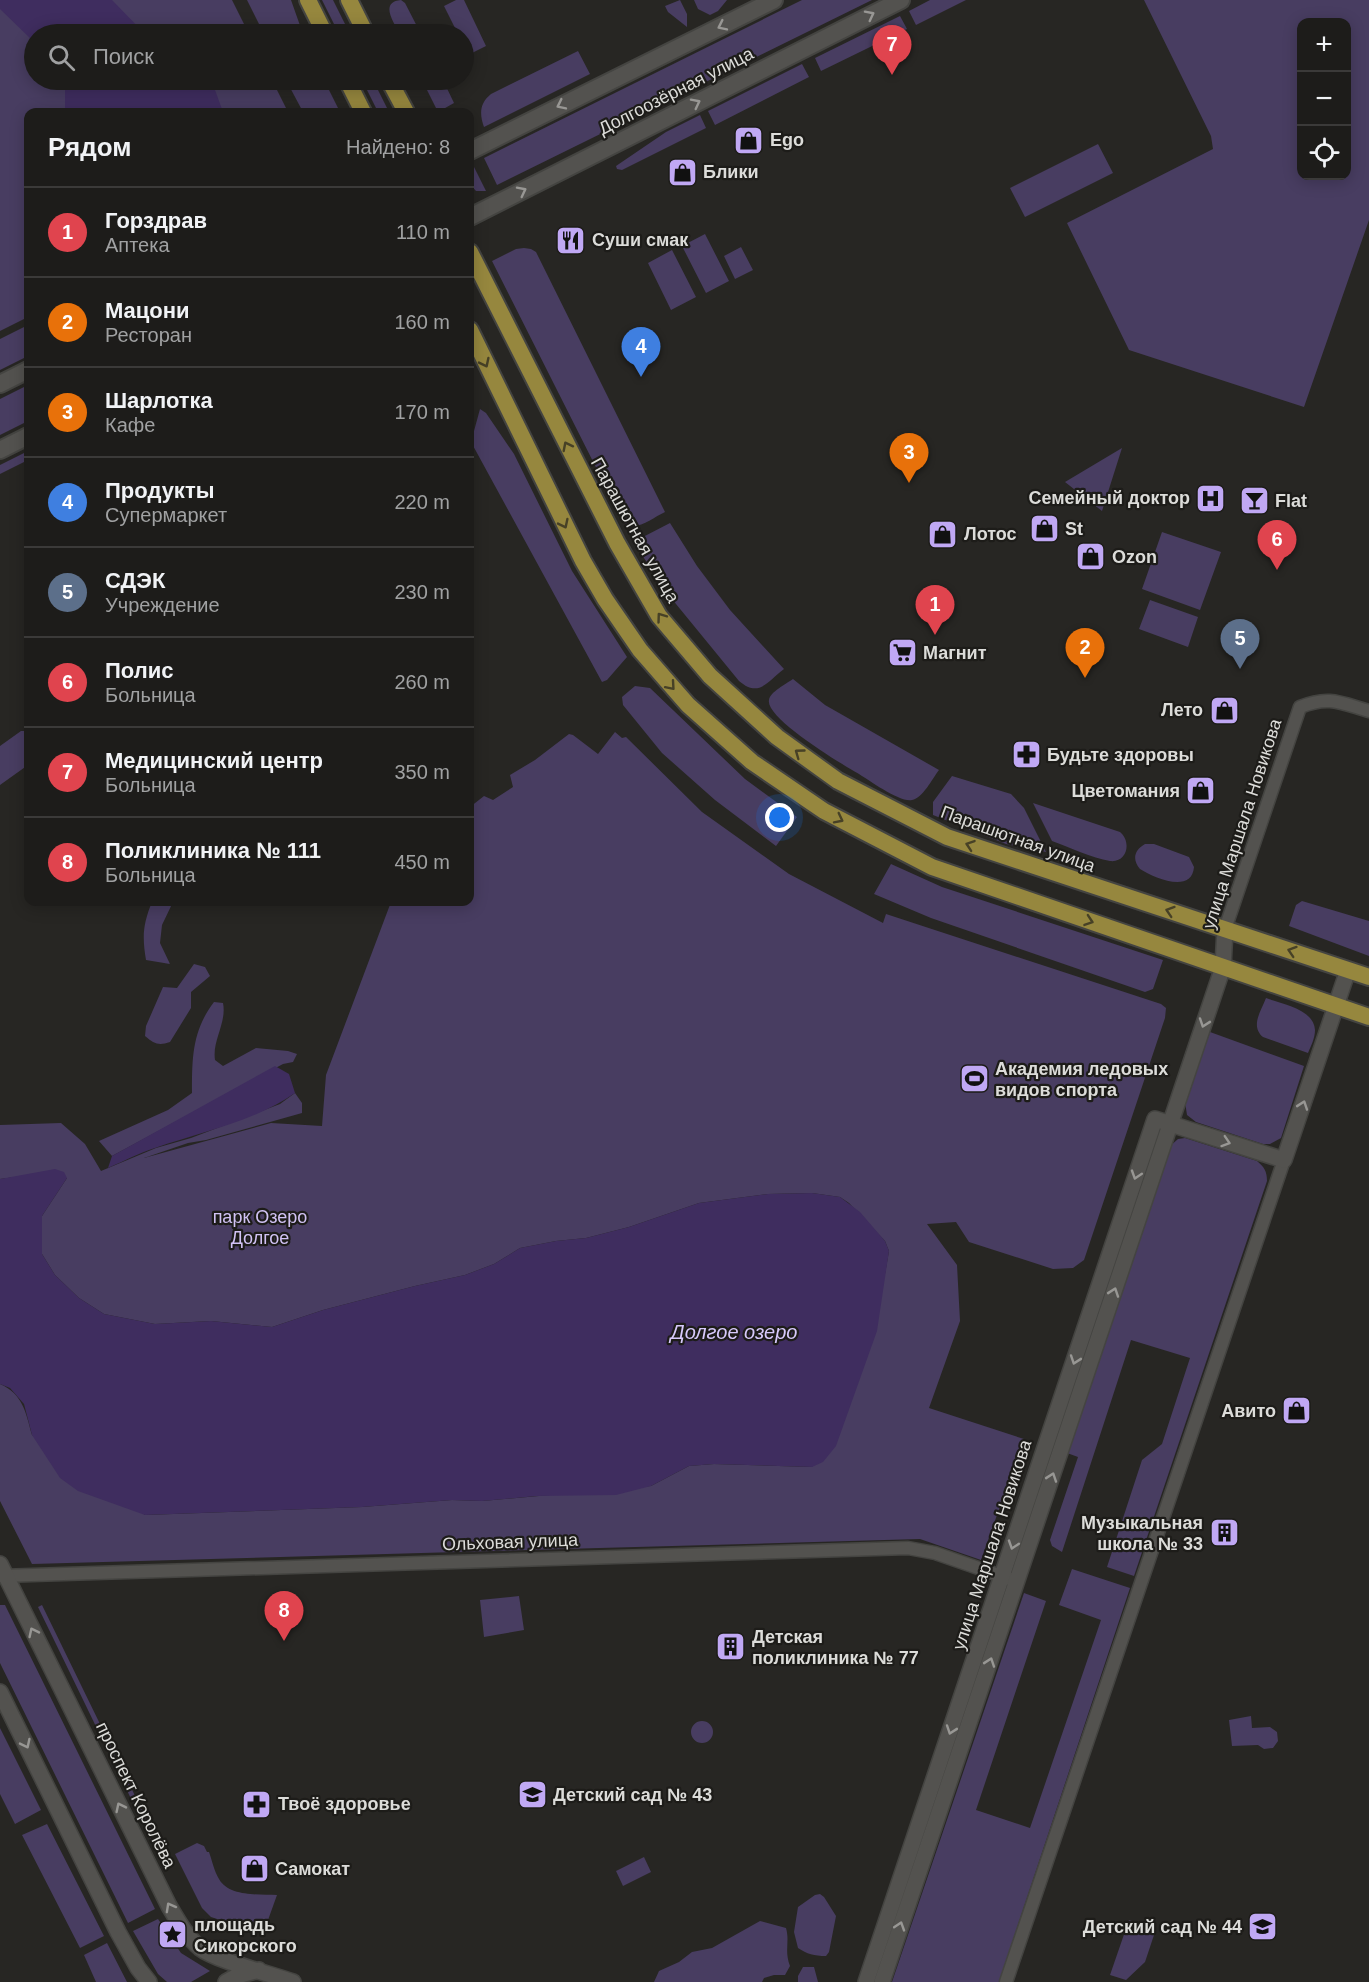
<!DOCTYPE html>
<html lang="ru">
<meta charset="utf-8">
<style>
:root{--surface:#1d1c1a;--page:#252523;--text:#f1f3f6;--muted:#a0a1a2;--line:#3b3a39;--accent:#c0a8f4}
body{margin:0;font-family:Arial,sans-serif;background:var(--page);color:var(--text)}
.controls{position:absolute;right:18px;top:18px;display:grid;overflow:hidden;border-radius:12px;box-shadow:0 3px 15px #0003}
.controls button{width:54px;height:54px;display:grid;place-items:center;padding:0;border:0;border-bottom:2px solid var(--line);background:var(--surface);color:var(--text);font:30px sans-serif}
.you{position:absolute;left:780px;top:818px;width:21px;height:21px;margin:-15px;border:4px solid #fff;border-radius:50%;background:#1a73e8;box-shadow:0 0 0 9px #1a73e833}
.badge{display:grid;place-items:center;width:39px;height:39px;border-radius:50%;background:var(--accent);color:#fff;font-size:20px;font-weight:700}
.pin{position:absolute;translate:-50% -50px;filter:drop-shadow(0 2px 3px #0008)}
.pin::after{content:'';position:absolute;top:32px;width:21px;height:18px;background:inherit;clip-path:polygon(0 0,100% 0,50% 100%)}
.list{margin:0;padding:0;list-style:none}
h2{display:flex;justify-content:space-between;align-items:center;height:78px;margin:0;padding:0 24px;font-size:26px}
h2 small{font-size:20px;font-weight:400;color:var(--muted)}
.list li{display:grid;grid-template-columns:39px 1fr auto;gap:18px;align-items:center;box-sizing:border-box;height:90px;padding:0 24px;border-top:2px solid var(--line)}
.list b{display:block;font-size:22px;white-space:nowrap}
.list p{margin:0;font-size:20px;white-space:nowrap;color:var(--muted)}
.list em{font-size:20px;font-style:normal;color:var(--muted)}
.icon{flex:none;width:33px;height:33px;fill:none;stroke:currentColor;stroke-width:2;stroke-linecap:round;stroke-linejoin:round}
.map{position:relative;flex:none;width:1369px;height:1982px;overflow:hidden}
.search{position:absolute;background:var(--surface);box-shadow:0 3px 15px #0003;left:24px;top:24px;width:450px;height:66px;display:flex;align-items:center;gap:15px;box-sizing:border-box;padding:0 21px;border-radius:33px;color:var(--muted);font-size:22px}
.panel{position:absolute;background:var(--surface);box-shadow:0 3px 15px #0003;left:24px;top:108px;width:450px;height:798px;border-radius:12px}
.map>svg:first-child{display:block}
.green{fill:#483d61;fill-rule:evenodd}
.water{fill:#3f2d5f}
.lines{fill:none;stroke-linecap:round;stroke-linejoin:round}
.minor-casing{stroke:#444441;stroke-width:15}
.tertiary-casing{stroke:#444441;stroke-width:18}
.secondary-casing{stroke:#444441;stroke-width:20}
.primary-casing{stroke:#444441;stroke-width:20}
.minor{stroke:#53524f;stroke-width:12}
.tertiary{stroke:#53524f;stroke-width:15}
.secondary{stroke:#53524f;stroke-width:16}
.primary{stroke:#96873e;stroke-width:16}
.oneway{stroke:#989794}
.oneway2{stroke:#474126}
.labels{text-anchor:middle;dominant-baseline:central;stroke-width:4.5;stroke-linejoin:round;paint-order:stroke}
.street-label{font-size:18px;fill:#dcdcd9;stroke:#1d1c19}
.poi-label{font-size:18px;font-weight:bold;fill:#dcdcd9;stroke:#1d1c19;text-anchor:start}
.park-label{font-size:18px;fill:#d1c2f4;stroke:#1d1c19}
.water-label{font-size:20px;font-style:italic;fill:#d7c9fb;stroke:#1d1c19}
</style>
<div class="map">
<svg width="1369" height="1982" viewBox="0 0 1369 1982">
<rect width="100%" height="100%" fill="#272623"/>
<path class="green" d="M0,0H232L249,34H34V80H272L288,112H28V317L0,331Z
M247,0H291L303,34H264Z
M322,0H333L350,34H339Z
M401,0L405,3L421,34H400C394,23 379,2 401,0Z
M456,0H464L486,46L468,55L464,45V34H458L444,6Z
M680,0L687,14V27L668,12L665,6Z
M694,0H727L718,11L710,15L698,9Z
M802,0H872L497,185L484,158Z
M930,0H966L916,25L909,11Z
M1144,0H1369V220L1304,407L1129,350L1067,223L1213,149L1211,136ZM1346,22V176H1302V22Z
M900,16L907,29L821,71L815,58Z
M578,51L590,74L484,127C479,113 480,103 491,94Z
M802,64L809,77L715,125L708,111Z
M286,80H324L340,112H303Z
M362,80H373L389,112H378Z
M422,80H443L454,103L438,112Z
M700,115L706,128L622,170L617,169L616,166L666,132Z
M1098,144L1113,173L1025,217L1010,188Z
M472,163L486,191H476C469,184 469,176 470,166Z
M705,234L729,281L706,293L682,246Z
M741,247L753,270L735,279L724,256Z
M524,248L531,249L536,252L665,512C652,518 637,532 624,523L492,261L516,249Z
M672,250L696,297L671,310L648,263Z
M28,325V356L0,370V339Z
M28,385V421L0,435V399Z
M480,409L486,413L514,454L572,571L627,657L607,680L602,682L471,442Z
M1122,448L1102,511L1065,482Z
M28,451V460L0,474V465Z
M670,523L697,566L730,610L784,669C767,682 759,698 739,681L676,604L637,548V544L641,538Z
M1162,532L1221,552L1200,610L1142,589Z
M1150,600L1198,617L1188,647L1139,629Z
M793,679L825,705L939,770C932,779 923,798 912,800C901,803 870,781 859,774C843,765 765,718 769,700C770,692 786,684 793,679Z
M635,686L650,688L745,779L797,817L776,846L715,800L662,753L623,705L622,697Z
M21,731H28V765L0,785V746Z
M615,732L622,738L626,737L702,812L789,874L883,923L886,914L1161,1004L1166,1008L1165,1018L1084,1260L1073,1268L1053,1269L969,1242L956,1222L927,1224L957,1265L960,1321L929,1408L1024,1439L981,1560L920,1539L32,1564L0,1501V1384C23,1394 26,1413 32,1435L145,1515L362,1507L452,1500L482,1501L651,1486L689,1466L714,1464L812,1467L885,1274L889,1251L885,1241L849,1203L840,1197L812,1193L768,1194L699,1203L629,1227L586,1238L556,1241L520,1248L494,1264L465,1275L415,1286L323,1310L272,1327L211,1321L155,1324L104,1314L79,1298L55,1275L42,1254V1216L67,1178L15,1177L0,1179V1125L61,1123L85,1144L101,1171L156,1148L191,1138L280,1104L295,1093L302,1103V1113L206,1140L188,1143L144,1158L271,1123L322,1126L326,1075L391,902H470V807L484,796L493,800L513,787L510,775L535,760L569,734L573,735L598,754Z
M952,776L1011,794L1024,808L1046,852L1006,844L933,815V802Z
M1033,803L1120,832C1132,842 1127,863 1110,861C1092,858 1069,847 1052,841Z
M1145,844H1154L1189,857L1194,867C1192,894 1154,878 1140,869C1132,860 1134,850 1145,844Z
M891,864L942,887L1163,960L1153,989L1145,992L931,918L874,894Z
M1302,901L1369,921V956L1289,926L1296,905Z
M152,902H173L162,925L160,943L170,964L146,960C142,936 143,924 152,902Z
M194,964L205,967L210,976L191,992V1008L170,1042C159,1046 154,1044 145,1036L146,1026L163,987L177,988Z
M1266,998C1282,1004 1314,1009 1315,1030C1315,1038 1311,1046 1308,1053L1263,1037C1250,1026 1261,1011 1266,998Z
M214,1002L223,1003C227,1023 212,1040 215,1060L223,1066L256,1048L288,1051L297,1054L293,1062L283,1064L112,1156L99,1141L168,1110L192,1093C192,1058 192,1031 214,1002Z
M1210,1032L1304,1066L1281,1138L1270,1144H1263L1196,1122L1187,1115L1185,1102Z
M1185,1138L1257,1161C1264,1167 1267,1171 1267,1181L1134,1576L1107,1567L1142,1460L1162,1444L1190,1358L1131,1340L1062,1552L1052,1546L1050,1540L1078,1457L1067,1453L1169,1147L1178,1139Z
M1072,1569L1130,1588L999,1982H892L1024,1593L1046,1601L976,1810L1030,1828L1101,1620L1059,1605Z
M519,1596L524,1630L484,1637L480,1600Z
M0,1605H5L155,1909L128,1923L0,1663Z
M42,1605L158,1843L154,1846L38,1607Z
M1251,1716L1252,1728L1270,1727L1277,1732L1278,1741L1273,1748L1264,1749L1258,1745L1232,1746L1229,1720Z
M691 1732a11 11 0 1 1 22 0a11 11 0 1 1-22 0Z
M0,1728L41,1810L15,1824L0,1794Z
M47,1824L104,1936L80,1948L22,1835Z
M197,1843L204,1846L207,1852H209C212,1860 214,1871 219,1879C229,1897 259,1894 277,1895L263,1934L211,1917L202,1908L175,1854Z
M644,1857L651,1872L623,1886L616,1871Z
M820,1894L824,1897L836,1916L829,1952L826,1956C814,1956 807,1954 798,1948L794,1932L798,1907L815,1895Z
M158,1919L181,1953L210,1971L191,1982H167L158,1974L133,1931Z
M1129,1920L1156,1929L1145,1962L1126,1980L1110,1975Z
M760,1921L786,1928C790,1942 784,1950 790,1966L785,1975H774L764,1978L762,1982H654L659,1971L679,1962L692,1952L712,1948Z
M107,1943L127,1982H96L84,1955Z
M803,1967H814L818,1982H798V1976Z"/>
<path class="water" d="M0,0H112L145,34H34V42L0,9Z
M62,80H199L215,90L223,112H65V86Z
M275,1066L289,1074L295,1093C256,1121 201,1132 155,1148C139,1153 124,1161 108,1168L112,1156Z
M55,1169L64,1172L67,1178L42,1216V1254L55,1275L79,1298L104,1314L155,1324L211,1321L272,1327L323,1310L415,1286L465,1275L494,1264L520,1248L556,1241L586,1238L629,1227L699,1203L768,1194L812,1193L840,1197L860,1212L885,1241L889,1251L877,1331L836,1446L823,1462L812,1467L714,1464L689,1466L651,1486L616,1495L537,1496L482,1501L452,1500L362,1507L145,1515L78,1491L60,1478L32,1435L24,1404L10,1388L0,1384V1179Z"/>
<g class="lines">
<defs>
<path id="minor" d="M1225,929L1300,707C1329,695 1341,703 1369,711
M0,1576L908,1548L935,1553L1010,1579
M1006,1982L1284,1160"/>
<path id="tertiary" d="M0,1564L169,1906C178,1921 186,1936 200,1948C217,1961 271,1974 293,1982
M0,1692L118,1932L138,1968L149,1982
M226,1982L237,1976L259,1970
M866,1982L1155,1119L1284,1160L1348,970
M882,1982L1223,967L1225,929"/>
<path id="secondary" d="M470,151L774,0
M470,217L901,0
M0,384L28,370
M0,450L28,436"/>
<path id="primary" d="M308,0L325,34
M349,0L366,34
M347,80L363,112
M389,80L406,112
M470,252L617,543L659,616L710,676L777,737L838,781L947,837L1369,977
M470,330L583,561L605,599L640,650L688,705L752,762L824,811L932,867L1369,1017"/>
</defs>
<use href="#minor" class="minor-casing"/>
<use href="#tertiary" class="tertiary-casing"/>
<use href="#secondary" class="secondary-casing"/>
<use href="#primary" class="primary-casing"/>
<use href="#minor" class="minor"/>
<use href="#tertiary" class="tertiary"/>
<use href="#secondary" class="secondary"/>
<use href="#primary" class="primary"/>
</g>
<defs><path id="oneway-chevron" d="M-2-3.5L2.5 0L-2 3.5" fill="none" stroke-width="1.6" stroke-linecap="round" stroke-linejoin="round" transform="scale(1.5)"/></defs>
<g class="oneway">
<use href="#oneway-chevron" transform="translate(870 15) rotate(-27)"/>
<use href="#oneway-chevron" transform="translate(722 26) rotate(154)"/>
<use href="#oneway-chevron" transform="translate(696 103) rotate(-27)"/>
<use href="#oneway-chevron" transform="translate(561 105) rotate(154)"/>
<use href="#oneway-chevron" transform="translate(522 191) rotate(-27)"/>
<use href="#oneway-chevron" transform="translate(1204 1023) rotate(109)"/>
<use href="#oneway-chevron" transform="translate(1303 1105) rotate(-71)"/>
<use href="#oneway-chevron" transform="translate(1226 1142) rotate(18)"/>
<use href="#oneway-chevron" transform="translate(1136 1175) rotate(108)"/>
<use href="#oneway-chevron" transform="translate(1114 1292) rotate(-71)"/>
<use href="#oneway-chevron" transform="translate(1075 1360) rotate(109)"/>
<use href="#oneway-chevron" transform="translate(1052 1477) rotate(-71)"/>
<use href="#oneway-chevron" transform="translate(1013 1545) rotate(108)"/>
<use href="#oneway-chevron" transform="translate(33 1632) rotate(-116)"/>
<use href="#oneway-chevron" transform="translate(990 1662) rotate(-71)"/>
<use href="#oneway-chevron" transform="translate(951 1730) rotate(109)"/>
<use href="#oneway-chevron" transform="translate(26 1744) rotate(64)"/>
<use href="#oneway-chevron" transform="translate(120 1807) rotate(-116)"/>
<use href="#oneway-chevron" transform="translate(170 1907) rotate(-119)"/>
<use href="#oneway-chevron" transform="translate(900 1926) rotate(-72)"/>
</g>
<g class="oneway2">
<use href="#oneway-chevron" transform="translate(485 363) rotate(64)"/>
<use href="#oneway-chevron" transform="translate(567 446) rotate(-117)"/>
<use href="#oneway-chevron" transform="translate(564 524) rotate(64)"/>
<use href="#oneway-chevron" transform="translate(661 617) rotate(-126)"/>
<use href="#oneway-chevron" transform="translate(671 686) rotate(49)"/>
<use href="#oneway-chevron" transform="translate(799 753) rotate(-144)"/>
<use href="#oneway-chevron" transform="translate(839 819) rotate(27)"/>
<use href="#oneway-chevron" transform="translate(970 845) rotate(-161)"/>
<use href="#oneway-chevron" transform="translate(1170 911) rotate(-162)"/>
<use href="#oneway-chevron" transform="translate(1089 921) rotate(19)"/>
<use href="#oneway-chevron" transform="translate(1292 951) rotate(-162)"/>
</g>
<defs>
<symbol id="shop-square" viewBox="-11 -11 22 22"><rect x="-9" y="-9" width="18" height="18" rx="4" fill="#c0a8f4" stroke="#1d1c19"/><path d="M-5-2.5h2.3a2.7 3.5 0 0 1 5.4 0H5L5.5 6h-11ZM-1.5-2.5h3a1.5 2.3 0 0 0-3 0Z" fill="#111"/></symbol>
<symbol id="restaurant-square" viewBox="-11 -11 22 22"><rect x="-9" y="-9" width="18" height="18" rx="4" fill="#c0a8f4" stroke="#1d1c19"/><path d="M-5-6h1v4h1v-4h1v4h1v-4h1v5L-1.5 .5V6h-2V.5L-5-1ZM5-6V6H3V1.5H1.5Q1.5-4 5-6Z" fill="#111"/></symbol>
<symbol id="hospital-square" viewBox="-11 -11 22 22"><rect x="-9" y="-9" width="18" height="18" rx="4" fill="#c0a8f4" stroke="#1d1c19"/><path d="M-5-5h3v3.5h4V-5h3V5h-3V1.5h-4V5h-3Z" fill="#111"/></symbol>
<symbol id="bar-square" viewBox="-11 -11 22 22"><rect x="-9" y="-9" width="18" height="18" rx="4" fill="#c0a8f4" stroke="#1d1c19"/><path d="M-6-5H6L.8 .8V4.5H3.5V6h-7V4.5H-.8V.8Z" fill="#111"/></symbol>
<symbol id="supermarket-square" viewBox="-11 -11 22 22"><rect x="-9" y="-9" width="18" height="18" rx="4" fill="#c0a8f4" stroke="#1d1c19"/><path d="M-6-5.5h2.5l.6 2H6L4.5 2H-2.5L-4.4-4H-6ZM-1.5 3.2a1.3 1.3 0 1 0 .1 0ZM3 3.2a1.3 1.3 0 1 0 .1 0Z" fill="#111"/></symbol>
<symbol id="pharmacy-square" viewBox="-11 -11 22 22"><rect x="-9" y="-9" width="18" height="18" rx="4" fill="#c0a8f4" stroke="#1d1c19"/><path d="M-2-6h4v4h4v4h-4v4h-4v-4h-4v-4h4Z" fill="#111"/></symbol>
<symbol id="stadium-square" viewBox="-11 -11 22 22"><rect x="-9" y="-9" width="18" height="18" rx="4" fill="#c0a8f4" stroke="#1d1c19"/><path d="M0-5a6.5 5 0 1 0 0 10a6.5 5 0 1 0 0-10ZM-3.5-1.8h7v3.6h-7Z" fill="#111"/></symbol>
<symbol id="building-square" viewBox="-11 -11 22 22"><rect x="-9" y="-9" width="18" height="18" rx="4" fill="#c0a8f4" stroke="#1d1c19"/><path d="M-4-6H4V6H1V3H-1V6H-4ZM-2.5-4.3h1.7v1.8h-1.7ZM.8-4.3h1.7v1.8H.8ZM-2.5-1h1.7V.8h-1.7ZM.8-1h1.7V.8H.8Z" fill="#111"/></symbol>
<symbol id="school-square" viewBox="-11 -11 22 22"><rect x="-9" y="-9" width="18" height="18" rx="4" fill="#c0a8f4" stroke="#1d1c19"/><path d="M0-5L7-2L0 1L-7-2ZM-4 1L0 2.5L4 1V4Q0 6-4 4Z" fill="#111"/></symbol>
<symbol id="sight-square" viewBox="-11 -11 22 22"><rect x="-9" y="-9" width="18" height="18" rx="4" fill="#c0a8f4" stroke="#1d1c19"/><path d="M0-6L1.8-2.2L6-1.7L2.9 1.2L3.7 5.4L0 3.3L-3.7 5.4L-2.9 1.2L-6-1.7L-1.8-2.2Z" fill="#111"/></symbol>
</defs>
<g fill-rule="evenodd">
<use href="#shop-square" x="732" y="124" width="33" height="33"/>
<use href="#shop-square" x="666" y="156" width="33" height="33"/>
<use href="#restaurant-square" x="554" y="224" width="33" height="33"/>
<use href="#hospital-square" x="1194" y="482" width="33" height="33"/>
<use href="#bar-square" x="1238" y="484" width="33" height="33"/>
<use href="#shop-square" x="1028" y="512" width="33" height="33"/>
<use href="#shop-square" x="926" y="518" width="33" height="33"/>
<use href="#shop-square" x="1074" y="540" width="33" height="33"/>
<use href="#supermarket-square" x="886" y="636" width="33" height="33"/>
<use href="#shop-square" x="1208" y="694" width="33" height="33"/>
<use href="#pharmacy-square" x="1010" y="738" width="33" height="33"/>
<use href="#shop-square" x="1184" y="774" width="33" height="33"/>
<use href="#stadium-square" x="958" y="1062" width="33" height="33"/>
<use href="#shop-square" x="1280" y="1394" width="33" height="33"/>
<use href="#building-square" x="1208" y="1516" width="33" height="33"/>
<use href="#building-square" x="714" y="1630" width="33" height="33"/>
<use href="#school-square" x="516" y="1778" width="33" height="33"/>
<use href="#pharmacy-square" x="240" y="1788" width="33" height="33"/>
<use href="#shop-square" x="238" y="1852" width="33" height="33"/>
<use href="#school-square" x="1246" y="1910" width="33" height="33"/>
<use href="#sight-square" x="156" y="1918" width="33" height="33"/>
</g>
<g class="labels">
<g class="street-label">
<text transform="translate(676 91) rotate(-27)">Долгоозёрная улица</text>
<text transform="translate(635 530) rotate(61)">Парашютная улица</text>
<text transform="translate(1242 824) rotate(-72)">улица Маршала Новикова</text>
<text transform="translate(1018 839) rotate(20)">Парашютная улица</text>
<text transform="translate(510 1542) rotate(-2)">Ольховая улица</text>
<text transform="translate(992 1545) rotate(-72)">улица Маршала Новикова</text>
<text transform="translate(136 1795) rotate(64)">проспект Королёва</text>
</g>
<g class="poi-label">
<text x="770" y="140">Ego</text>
<text x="703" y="172">Блики</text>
<text x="592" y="240">Суши смак</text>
<text x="1190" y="498" text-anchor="end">Семейный доктор</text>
<text x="1275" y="501">Flat</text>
<text x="1065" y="529">St</text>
<text x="964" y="534">Лотос</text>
<text x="1112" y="557">Ozon</text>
<text x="923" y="653">Магнит</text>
<text x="1203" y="710" text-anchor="end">Лето</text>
<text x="1047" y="755">Будьте здоровы</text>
<text x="1180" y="791" text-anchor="end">Цветомания</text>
<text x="995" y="1069">Академия ледовых<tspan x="995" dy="21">видов спорта</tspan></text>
<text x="1276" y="1411" text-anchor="end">Авито</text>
<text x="1203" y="1523" text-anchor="end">Музыкальная<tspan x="1203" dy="21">школа № 33</tspan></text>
<text x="752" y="1637">Детская<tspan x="752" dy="21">поликлиника № 77</tspan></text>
<text x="553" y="1795">Детский сад № 43</text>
<text x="278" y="1804">Твоё здоровье</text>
<text x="275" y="1869">Самокат</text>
<text x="194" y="1925">площадь<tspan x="194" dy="21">Сикорского</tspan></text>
<text x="1242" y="1927" text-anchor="end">Детский сад № 44</text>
</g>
<g class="park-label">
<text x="260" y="1217">парк Озеро<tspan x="260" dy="21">Долгое</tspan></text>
</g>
<g class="water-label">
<text x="734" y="1332">Долгое озеро</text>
</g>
</g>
</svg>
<div class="controls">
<button>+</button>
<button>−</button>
<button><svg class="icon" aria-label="locate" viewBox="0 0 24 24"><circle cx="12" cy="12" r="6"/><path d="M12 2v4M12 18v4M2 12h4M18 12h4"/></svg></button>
</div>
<div class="you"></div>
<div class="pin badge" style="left:935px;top:635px;background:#e0444e">1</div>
<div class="pin badge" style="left:1085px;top:678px;background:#e8710a">2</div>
<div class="pin badge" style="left:909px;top:483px;background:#e8710a">3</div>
<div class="pin badge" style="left:641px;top:377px;background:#3f7fe0">4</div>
<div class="pin badge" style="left:1240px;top:669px;background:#5c6f8a">5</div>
<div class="pin badge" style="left:1277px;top:570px;background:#e0444e">6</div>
<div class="pin badge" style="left:892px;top:75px;background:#e0444e">7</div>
<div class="pin badge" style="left:284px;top:1641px;background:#e0444e">8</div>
<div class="search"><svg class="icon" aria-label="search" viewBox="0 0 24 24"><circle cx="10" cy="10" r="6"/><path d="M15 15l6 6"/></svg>Поиск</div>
<section class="panel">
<h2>Рядом<small>Найдено: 8</small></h2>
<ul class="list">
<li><span class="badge" style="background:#e0444e">1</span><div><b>Горздрав</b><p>Аптека</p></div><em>110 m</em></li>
<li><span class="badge" style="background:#e8710a">2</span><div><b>Мацони</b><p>Ресторан</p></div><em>160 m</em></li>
<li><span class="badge" style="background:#e8710a">3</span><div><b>Шарлотка</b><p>Кафе</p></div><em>170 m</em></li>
<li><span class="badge" style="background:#3f7fe0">4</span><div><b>Продукты</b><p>Супермаркет</p></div><em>220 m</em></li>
<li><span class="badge" style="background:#5c6f8a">5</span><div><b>СДЭК</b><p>Учреждение</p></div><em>230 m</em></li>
<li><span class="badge" style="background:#e0444e">6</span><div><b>Полис</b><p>Больница</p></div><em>260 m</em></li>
<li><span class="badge" style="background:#e0444e">7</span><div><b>Медицинский центр</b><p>Больница</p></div><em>350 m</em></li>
<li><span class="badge" style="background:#e0444e">8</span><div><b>Поликлиника № 111</b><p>Больница</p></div><em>450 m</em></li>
</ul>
</section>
</div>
